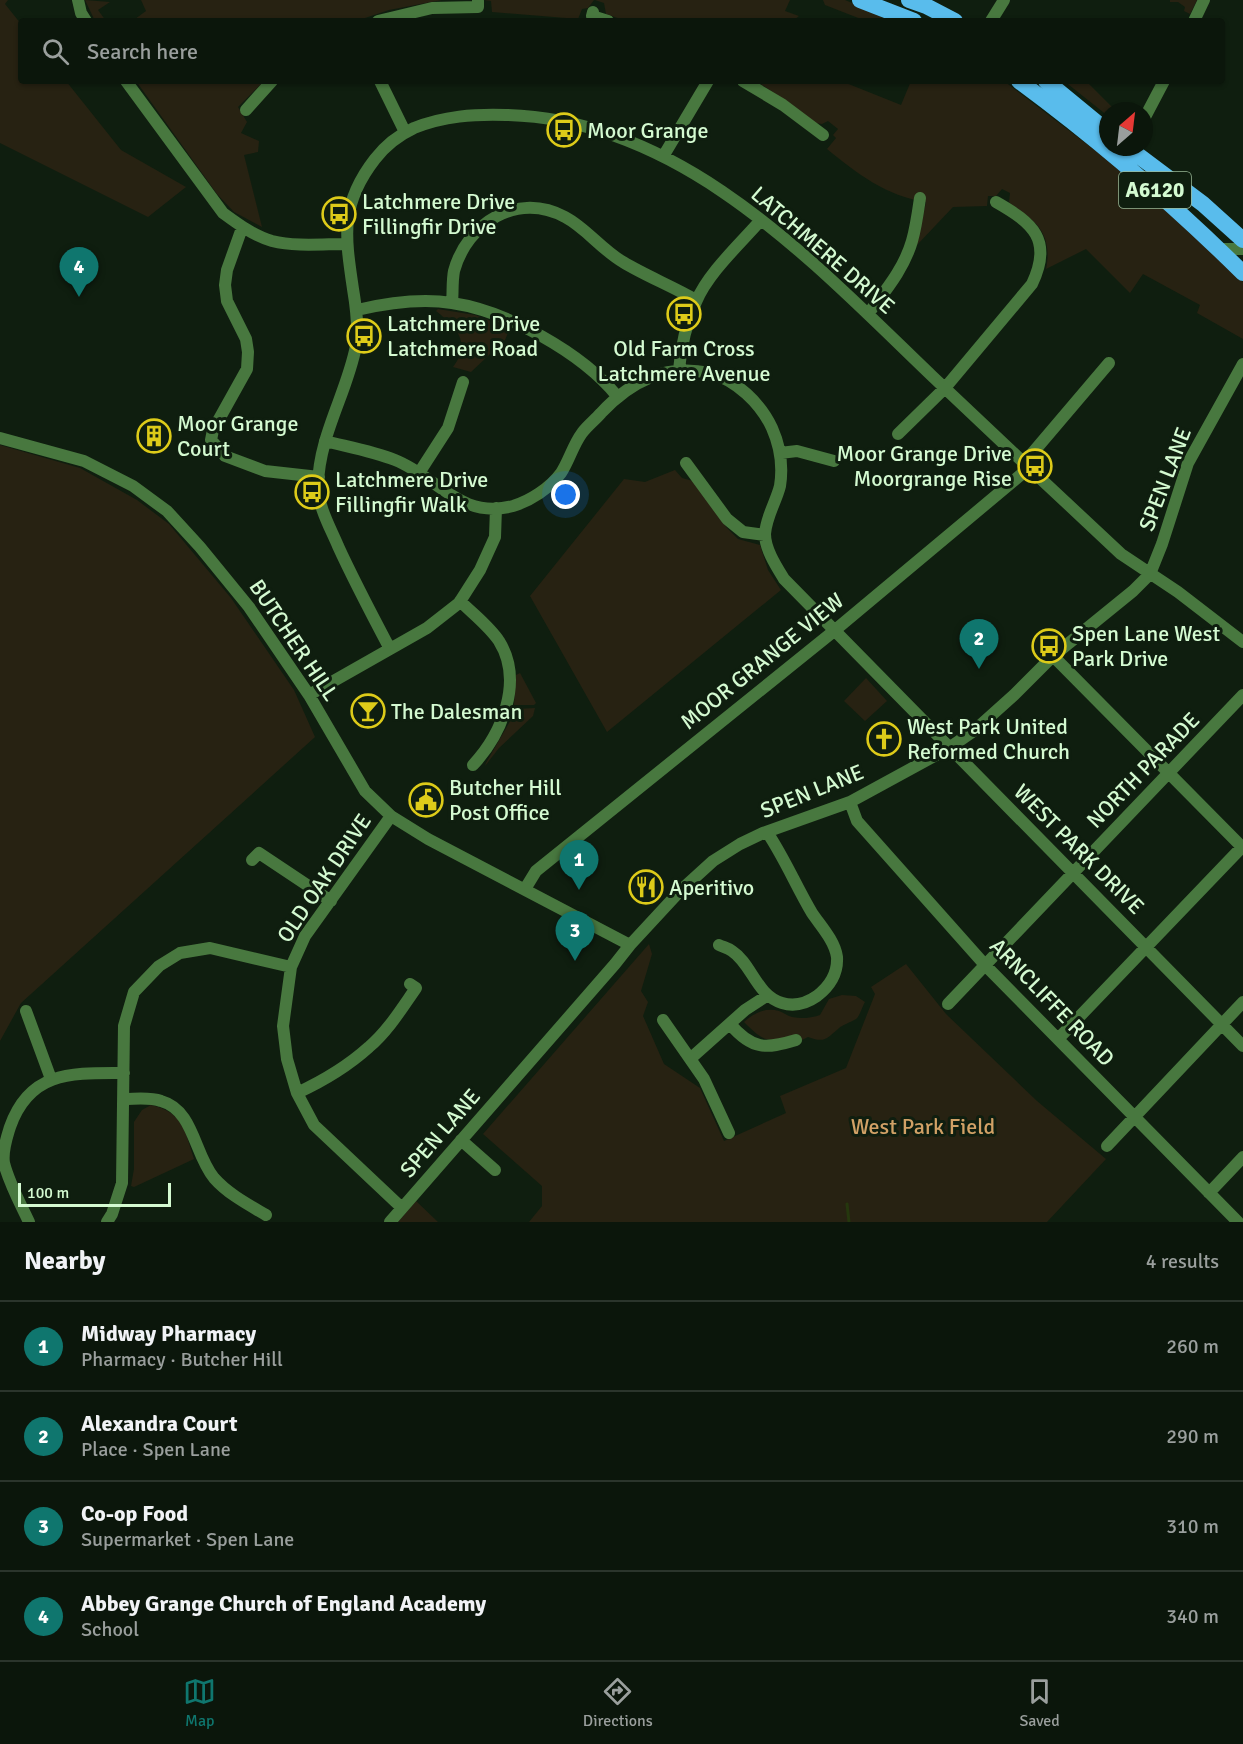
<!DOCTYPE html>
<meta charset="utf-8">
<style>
:root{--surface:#0b160b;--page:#192319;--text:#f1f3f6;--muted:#9a9f9d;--line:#2b352c;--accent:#0f766e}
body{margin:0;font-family:Signika,sans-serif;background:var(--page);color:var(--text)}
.compass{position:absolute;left:1099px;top:102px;width:54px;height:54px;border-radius:50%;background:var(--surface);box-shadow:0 2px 4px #0004;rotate:28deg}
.scale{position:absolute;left:18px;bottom:15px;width:153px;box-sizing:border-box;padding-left:6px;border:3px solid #d4fad1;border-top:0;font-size:16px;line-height:21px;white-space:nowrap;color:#d4fad1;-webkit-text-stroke:4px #0f1e0f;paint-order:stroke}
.you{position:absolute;left:566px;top:495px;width:21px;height:21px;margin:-15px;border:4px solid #fff;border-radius:50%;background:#1a73e8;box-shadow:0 0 0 9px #1a73e833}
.badge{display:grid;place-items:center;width:39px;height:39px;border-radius:50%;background:var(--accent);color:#fff;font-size:20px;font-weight:700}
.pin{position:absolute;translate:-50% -50px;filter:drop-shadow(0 2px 3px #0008)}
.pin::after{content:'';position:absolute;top:32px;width:21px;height:18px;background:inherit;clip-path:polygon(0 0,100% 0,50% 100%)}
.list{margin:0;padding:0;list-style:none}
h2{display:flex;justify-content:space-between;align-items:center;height:78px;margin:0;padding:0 24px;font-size:26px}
h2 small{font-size:20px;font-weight:400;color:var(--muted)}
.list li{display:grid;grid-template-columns:39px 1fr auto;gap:18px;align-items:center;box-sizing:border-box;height:90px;padding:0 24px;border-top:2px solid var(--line)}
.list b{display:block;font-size:22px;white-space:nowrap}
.list p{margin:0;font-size:20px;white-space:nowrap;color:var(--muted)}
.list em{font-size:20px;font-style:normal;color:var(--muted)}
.icon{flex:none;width:33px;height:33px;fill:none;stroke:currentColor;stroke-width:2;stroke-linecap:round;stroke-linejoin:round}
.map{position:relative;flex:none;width:1243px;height:1222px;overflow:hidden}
.search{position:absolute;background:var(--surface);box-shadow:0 2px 4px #0004;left:18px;right:18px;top:18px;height:66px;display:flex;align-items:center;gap:15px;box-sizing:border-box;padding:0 21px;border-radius:6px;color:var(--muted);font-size:22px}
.sheet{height:438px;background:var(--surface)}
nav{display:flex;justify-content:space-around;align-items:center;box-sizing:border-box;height:84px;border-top:2px solid var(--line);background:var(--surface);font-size:16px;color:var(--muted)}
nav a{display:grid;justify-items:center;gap:3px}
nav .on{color:var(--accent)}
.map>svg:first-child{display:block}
.green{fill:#272212}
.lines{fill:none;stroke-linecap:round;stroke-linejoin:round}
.stream{stroke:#25370e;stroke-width:3}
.minor{stroke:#48783f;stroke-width:12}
.highway{stroke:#59bcec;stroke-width:16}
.labels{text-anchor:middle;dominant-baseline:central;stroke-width:6;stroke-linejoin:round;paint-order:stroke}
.shield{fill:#0f1e0f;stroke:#99b897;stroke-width:1.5}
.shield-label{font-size:21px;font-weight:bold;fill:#d4fad1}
.poi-label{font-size:22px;fill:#d4fad1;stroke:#0f1e0f;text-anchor:start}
.street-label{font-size:22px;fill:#d4fad1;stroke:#0f1e0f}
.park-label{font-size:22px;fill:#d1a166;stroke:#0f1e0f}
</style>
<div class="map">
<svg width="1243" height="1222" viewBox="0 0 1243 1222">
<rect width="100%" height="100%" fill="#0f1e0f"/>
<path class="green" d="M0,0H8L5,4L21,24V81H66L121,150L186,187L148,217L0,143Z
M85,0L110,2L98,10L106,21H95Z
M141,0H442L389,10L356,21H136L135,19L146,11Z
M484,0H594L588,8L582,9L578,19L492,12L491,1Z
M595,0H790L785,11L799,16L793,21H626L606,14L604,3Z
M823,0H845L881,15L882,17L879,21H866L825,5Z
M1170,0H1197L1190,14L1184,11L1185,7L1178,2H1170Z
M136,81H264L238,107L247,122L241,133L259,141L258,152L244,155L262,227L234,212L217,194Z
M756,81H841L901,105L911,81H1004L1117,167L1229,267L1243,282V339L1197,313L1200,305L1143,274L1130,293L1086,249L1046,269C1050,250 1047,233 1032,220C1025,213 1015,210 1009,202L1010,193L1002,189L996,196H988L987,206L953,207L917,245L926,202C886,196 858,174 827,149L836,138L833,135L838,129L828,121L822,124L815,123L788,102Z
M1064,81H1086L1116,111H1108V116Z
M438,309L475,315L510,328L505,340L471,372L453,367C472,342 456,327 436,311Z
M0,445L80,468L137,500L169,524L231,598L294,690L315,737L21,1003L0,1041Z
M675,470L682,478L693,481L727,528L738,539L760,545L768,570L781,590L607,732L530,596L624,479L645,482Z
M520,673L536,703L534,705H514L516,675Z
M866,678L887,701L865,721L844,701Z
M535,708L533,716L499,748L485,766L486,763L517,709Z
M649,944L652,954L641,991L648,1002L643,1016L664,1064L700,1088L724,1141L786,1113L780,1096L846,1068L875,994L871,987L906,964L946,1014L1037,1101L1106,1159L1047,1222H529L542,1206V1186L483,1134Z
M842,995L856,996L865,1002C862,1007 860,1016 856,1019C850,1023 843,1024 838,1029C826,1039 825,1043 808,1037L802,1040L798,1034C768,1042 767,1045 744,1022C754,1013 765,1007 779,1011C783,1012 787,1016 792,1017C802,1019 811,1018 820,1015L829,999Z
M151,1105C183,1112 185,1131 194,1159L134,1187L131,1186L134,1169V1122L142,1110Z
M416,1201L438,1222H398Z"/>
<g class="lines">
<path class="stream" d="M847,1204L849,1222"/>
<path class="minor" d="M78,0L81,13L86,21
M593,12L592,16L608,21
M378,21L432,8L478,7V1
M991,21L1004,0
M1194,21L1204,0
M126,81L223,213C238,224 254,236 272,241C296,247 323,244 347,244
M380,81L405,132
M743,81L783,105L823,135
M246,110L272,81
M1144,119L1164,81
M664,155L708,81
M242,228L227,270L225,285L227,301L246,339L248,352L247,369L213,430L211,440L225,456L265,471L319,477
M1218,249H1243
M452,303C453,293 452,281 454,271C467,223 518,191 565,217C586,228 602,250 623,262C646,276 672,286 696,300
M357,310C387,303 420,298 452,303C507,311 582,353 617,396
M868,314C885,291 904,269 912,241C916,227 918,212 920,198
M679,370C681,346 686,324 696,302C708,273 740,244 760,221
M898,434L945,388L1032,284C1053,240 1033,223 996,202
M0,438L84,461L133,486L167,511L200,547L249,607L309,695L365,791L391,816L428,839L630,945
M325,441C349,447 373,451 395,460C438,477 460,520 513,506C530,501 550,488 561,473C569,461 573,445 582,433C587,426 595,420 601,413C631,381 665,364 709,373C736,379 761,404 772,428C780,446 783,467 780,486C776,502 766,517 765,534C765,549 776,566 784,579L1243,1046
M780,453L797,451L834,461
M686,463L727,519L743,532L765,535
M1024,463L1109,363
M419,473L448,428L463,382
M460,601C473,614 489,626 499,641C524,681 502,734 473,765
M390,649C372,615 354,581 338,546C330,527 318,507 318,485C319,435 347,393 356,346C359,327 356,307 353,289C345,235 340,204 375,159C385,146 399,135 414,128C444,116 474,114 506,115C682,119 813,262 932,376C994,435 1058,495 1121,554L1178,592L1243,642
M1053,656L1243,848
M309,695L427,628L459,603L480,570L495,537L496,508
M850,802L857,821L985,965L1238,1222
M391,816L305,936L291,967L283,1026L287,1059L297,1093L314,1125L402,1208
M252,860L259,853L331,901
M525,889L536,871L834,631L1029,468
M719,945C723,947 728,948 732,951C752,964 756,995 782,1003C795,1007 807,1003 817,996C830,986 838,974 837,957C835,941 820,925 812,913C796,886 785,859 767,832
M948,1004L1243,695
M26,1011L51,1079
M663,1020L704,1079L729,1133
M730,1024C752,1050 766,1049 796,1040
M1058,1039L1242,847
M690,1059L745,1010L768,995
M297,1093C323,1081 348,1066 369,1047C388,1031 402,1008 416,988L410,984
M124,1099C136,1099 150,1097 161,1101C194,1110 194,1154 214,1178C228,1194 249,1205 266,1215
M461,1140L495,1170
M1107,1146L1243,1002
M1209,1193L1243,1157
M29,1222C20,1203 9,1183 4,1163C2,1151 7,1137 10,1127C30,1070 73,1073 124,1073
M107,1222L112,1214L122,1183L124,1026L134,992L159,966L180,953L210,948L291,967
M390,1222L615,964L630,945L680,891L713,861L740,844L763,833L850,802L949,748L975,730L1014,695L1053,656L1133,591L1150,574L1162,544L1188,463L1243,364"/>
<path class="highway" d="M860,0L914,21
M909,0L926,6L955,21
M1019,81C1099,140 1173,204 1243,273
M1046,81L1108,132
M1127,147L1203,204L1243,240"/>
</g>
<defs>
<symbol id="bus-ring" viewBox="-11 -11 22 22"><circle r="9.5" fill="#0f1e0f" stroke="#ddcb19" stroke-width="1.5"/><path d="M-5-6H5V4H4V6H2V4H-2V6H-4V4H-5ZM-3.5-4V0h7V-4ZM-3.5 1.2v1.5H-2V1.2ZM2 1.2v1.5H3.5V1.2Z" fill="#ddcb19"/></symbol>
<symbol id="building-ring" viewBox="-11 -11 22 22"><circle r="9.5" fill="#0f1e0f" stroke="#ddcb19" stroke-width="1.5"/><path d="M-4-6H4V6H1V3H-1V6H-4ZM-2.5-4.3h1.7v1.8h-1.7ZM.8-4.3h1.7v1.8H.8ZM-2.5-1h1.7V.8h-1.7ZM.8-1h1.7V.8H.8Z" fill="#ddcb19"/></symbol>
<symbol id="bar-ring" viewBox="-11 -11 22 22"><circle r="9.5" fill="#0f1e0f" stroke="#ddcb19" stroke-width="1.5"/><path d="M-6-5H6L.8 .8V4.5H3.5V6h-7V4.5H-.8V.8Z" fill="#ddcb19"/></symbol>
<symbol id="church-ring" viewBox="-11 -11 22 22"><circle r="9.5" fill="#0f1e0f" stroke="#ddcb19" stroke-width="1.5"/><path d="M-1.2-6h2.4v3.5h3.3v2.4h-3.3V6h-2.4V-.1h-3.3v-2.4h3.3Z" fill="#ddcb19"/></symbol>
<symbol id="civic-ring" viewBox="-11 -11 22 22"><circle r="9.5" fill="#0f1e0f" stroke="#ddcb19" stroke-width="1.5"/><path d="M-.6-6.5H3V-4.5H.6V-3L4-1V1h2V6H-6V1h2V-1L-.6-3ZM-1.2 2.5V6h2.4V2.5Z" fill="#ddcb19"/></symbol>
<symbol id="restaurant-ring" viewBox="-11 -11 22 22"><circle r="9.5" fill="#0f1e0f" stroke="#ddcb19" stroke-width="1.5"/><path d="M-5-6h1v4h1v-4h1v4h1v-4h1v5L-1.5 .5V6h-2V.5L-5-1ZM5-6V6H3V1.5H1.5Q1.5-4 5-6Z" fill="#ddcb19"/></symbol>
</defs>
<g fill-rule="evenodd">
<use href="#bus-ring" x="545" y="111" width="38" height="38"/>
<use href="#bus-ring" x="320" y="195" width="38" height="38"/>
<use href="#bus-ring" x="665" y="295" width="38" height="38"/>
<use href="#bus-ring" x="345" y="317" width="38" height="38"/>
<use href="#building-ring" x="135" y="417" width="38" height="38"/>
<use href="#bus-ring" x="1016" y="447" width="38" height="38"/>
<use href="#bus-ring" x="293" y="473" width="38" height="38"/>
<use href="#bus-ring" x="1030" y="627" width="38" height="38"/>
<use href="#bar-ring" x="349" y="692" width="38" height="38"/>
<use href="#church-ring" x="865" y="720" width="38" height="38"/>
<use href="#civic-ring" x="407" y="781" width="38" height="38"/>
<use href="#restaurant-ring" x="627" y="868" width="38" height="38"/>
</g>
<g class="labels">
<rect class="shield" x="1119" y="172" width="72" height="36" rx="4.5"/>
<g class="shield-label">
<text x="1155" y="190">A6120</text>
</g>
<g class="poi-label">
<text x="587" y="130">Moor Grange</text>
<text x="362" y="201">Latchmere Drive<tspan x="362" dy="25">Fillingfir Drive</tspan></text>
<text x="387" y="323">Latchmere Drive<tspan x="387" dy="25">Latchmere Road</tspan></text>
<text x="684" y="348" text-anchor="middle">Old Farm Cross<tspan x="684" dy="25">Latchmere Avenue</tspan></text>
<text x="177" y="423">Moor Grange<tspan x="177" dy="25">Court</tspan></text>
<text x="1012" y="453" text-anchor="end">Moor Grange Drive<tspan x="1012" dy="25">Moorgrange Rise</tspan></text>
<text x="335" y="479">Latchmere Drive<tspan x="335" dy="25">Fillingfir Walk</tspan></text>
<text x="1072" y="633">Spen Lane West<tspan x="1072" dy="25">Park Drive</tspan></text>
<text x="391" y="711">The Dalesman</text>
<text x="907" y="726">West Park United<tspan x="907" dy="25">Reformed Church</tspan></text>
<text x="449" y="787">Butcher Hill<tspan x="449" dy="25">Post Office</tspan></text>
<text x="669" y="887">Aperitivo</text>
</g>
<g class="street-label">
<text transform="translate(823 250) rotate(41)">LATCHMERE DRIVE</text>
<text transform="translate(1165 479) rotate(-69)">SPEN LANE</text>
<text transform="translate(294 640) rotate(56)">BUTCHER HILL</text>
<text transform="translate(762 661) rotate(-39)">MOOR GRANGE VIEW</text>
<text transform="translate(1143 770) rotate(-46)">NORTH PARADE</text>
<text transform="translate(812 791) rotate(-22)">SPEN LANE</text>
<text transform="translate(1079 849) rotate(45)">WEST PARK DRIVE</text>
<text transform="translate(324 878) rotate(-56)">OLD OAK DRIVE</text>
<text transform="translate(1052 1002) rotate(46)">ARNCLIFFE ROAD</text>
<text transform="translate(440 1133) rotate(-49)">SPEN LANE</text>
</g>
<g class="park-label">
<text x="923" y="1126">West Park Field</text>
</g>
</g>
</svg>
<svg class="compass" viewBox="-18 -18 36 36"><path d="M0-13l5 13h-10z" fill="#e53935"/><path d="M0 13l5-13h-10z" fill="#9a9f9d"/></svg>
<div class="scale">100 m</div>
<div class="you"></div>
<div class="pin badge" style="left:579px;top:890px">1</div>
<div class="pin badge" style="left:979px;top:669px">2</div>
<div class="pin badge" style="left:575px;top:961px">3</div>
<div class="pin badge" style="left:79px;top:297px">4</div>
<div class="search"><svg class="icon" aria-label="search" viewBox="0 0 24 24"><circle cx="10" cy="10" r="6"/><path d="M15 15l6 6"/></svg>Search here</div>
</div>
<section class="sheet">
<h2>Nearby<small>4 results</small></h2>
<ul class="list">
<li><span class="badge">1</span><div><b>Midway Pharmacy</b><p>Pharmacy · Butcher Hill</p></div><em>260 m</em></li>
<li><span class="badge">2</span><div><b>Alexandra Court</b><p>Place · Spen Lane</p></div><em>290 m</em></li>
<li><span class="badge">3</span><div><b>Co-op Food</b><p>Supermarket · Spen Lane</p></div><em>310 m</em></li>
<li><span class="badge">4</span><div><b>Abbey Grange Church of England Academy</b><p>School</p></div><em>340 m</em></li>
</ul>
</section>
<nav>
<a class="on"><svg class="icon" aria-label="map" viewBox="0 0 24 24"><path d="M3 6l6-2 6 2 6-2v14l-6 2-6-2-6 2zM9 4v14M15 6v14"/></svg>Map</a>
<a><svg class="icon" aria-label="directions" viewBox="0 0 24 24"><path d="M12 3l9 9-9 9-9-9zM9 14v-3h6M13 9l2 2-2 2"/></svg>Directions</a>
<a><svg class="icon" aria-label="saved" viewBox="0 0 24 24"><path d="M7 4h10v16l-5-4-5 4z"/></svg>Saved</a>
</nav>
